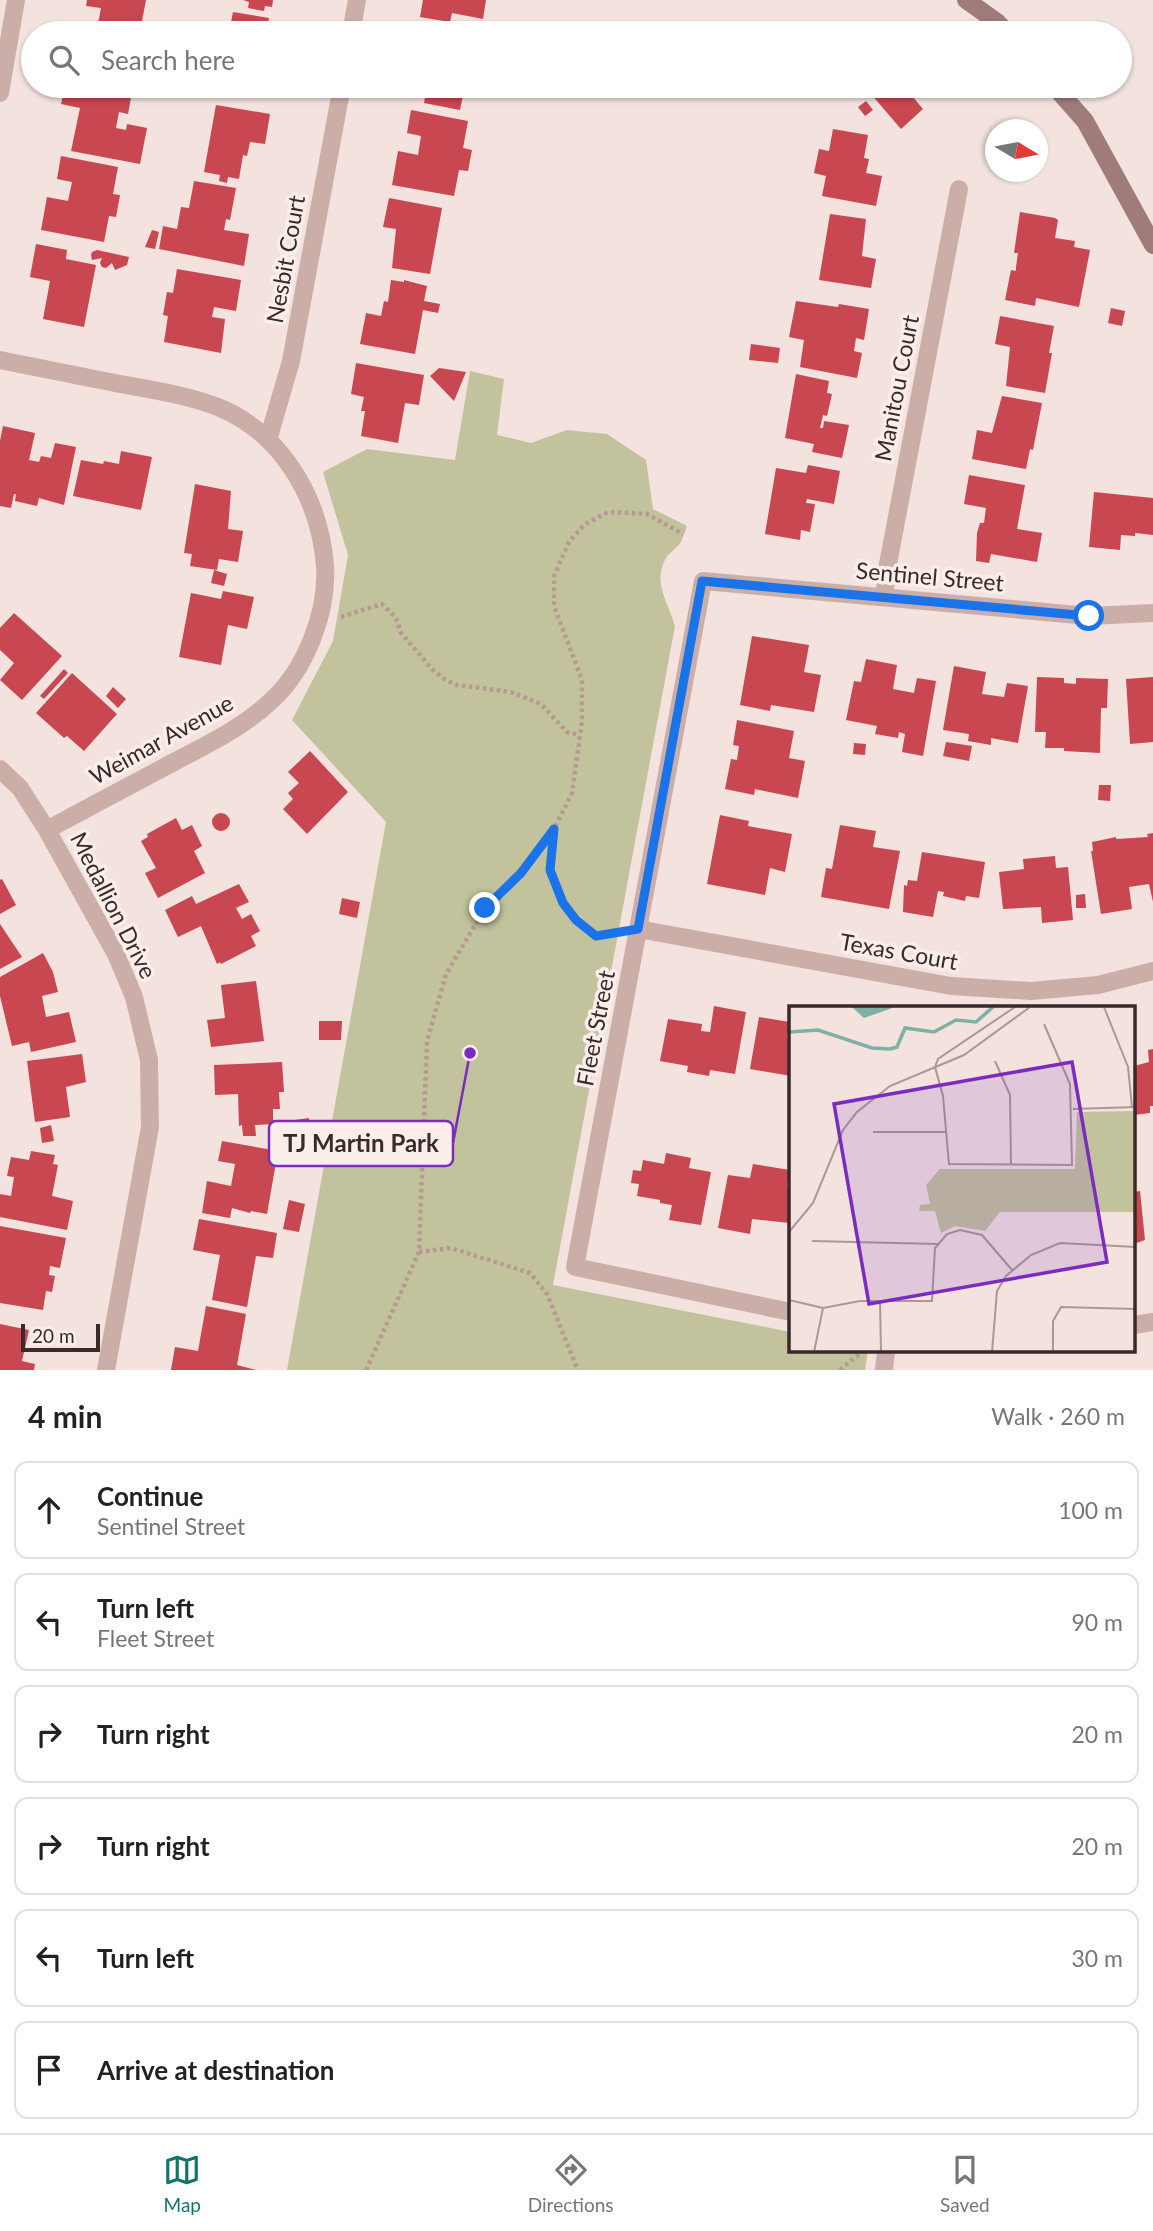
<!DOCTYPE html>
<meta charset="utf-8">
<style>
:root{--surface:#fff;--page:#f2f2f2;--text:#222;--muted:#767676;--line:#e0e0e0;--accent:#0f766e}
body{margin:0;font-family:Lato,sans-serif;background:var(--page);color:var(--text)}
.compass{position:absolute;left:985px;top:119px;width:63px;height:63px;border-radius:50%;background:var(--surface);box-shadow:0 2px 5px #0004;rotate:100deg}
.scale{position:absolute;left:21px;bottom:18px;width:79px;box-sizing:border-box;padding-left:7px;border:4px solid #392929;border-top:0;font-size:19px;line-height:24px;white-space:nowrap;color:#392929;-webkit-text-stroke:5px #faeeeb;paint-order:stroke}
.stop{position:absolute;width:21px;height:21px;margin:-16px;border:5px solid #1a73e8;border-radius:50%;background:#fff}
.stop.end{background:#1a73e8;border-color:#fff;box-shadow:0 2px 7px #0008}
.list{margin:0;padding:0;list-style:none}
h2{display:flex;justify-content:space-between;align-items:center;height:91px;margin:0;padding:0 28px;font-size:30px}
h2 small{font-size:23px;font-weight:400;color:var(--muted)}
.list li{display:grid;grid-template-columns:46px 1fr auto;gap:21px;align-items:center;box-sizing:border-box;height:98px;margin:0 14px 14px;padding:0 14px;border:2px solid var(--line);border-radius:14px}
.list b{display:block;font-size:26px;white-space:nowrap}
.list p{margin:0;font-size:23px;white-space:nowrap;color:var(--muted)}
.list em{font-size:23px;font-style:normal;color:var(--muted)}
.icon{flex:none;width:38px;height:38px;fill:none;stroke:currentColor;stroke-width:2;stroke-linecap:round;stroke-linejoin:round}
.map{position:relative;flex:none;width:1153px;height:1370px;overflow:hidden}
.search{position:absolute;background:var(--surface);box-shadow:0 2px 5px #0004;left:21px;right:21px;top:21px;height:77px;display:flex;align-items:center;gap:18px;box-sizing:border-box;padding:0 24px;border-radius:38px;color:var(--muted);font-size:26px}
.sheet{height:763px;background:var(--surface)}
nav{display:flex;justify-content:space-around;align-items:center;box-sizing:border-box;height:98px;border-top:2px solid var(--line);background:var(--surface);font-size:19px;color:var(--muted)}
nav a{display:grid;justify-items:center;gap:4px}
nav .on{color:var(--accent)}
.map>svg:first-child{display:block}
.green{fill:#c2c39d}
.building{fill:#c84750}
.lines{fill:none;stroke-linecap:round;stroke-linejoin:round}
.path{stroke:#b89893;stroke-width:4.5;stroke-dasharray:3.5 3.5;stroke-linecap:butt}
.street{stroke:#ccaea9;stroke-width:18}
.secondary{stroke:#9f7c7a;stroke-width:18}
.route{stroke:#1a73e8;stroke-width:9}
.labels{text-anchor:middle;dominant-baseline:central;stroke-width:7;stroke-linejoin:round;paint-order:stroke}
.street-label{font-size:23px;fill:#392929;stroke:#faeeeb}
.inset-river{fill:none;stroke:#7cb1a3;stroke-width:3.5}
.inset-road{fill:none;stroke:#a99896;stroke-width:2}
.view{fill:#7b2cbf;fill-opacity:0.15;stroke:#7b2cbf;stroke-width:3.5}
.inset-edge{fill:none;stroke:#392929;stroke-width:3.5}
.leader{fill:none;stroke:#7b2cbf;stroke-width:2.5}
.callout-dot{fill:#7b2cbf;stroke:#faeeeb;stroke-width:2.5}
.callout{fill:#faeeeb;stroke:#7b2cbf;stroke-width:2.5}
.callout-label{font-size:24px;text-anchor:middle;font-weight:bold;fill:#392929}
</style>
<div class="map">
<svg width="1153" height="1370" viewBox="0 0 1153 1370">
<rect width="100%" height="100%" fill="#f3e2de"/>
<path class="green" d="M470,371L504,379L497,435L531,443L567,430L607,434L646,460L653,509L687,526C685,531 683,537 681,542C677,548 670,552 666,558C652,582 668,602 675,626L553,1285L791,1332V1351H868L865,1370H287L386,822L292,720L333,641L348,555L323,472L367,449L455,460Z"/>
<path class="building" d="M87,0H146L142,21L148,22L146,33H74L75,25L97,29L101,8L86,6Z
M243,0H273L272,7L265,6L264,11L248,8L249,2Z
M423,0H486L483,19L452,13L450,22L420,17Z
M233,12L269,18L266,33H229Z
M65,86L133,87L128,114L119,112L116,128L126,130L127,124L147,128L140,164L71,151L80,108L61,104Z
M223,86H263L261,98L223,91Z
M427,86H465L460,110L424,103Z
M864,86H924L912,96L923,109L901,129Z
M866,101L873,110L865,116L858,107Z
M216,105L270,114L265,144L250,142L247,156L243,155L239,179L228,177L227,183L219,181L220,175L204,172Z
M411,110L468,121L463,148L472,150L468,171L459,170L454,196L392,185L398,151L418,155L421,136L407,133Z
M833,129L868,135L864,158L869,159L866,173L882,176L876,206L822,196L826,176L814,173L819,149L829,151Z
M61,156L118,167L113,194L120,195L116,217L109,216L104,242L41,230L47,197L68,201L72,182L57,179Z
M194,181L236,188L230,220L226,219L224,230L249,234L244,266L159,249L163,226L177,229L181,207L189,208Z
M389,198L442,208L430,274L392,268L396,229L383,227Z
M1020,212L1055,218L1058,220L1055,238L1075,241L1074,247L1090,250L1079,307L1036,298L1035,306L1005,300L1011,270L1016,271V267L1018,253H1014Z
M830,214L866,219L862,256L876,259L871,288L819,280Z
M152,230L159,232L155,249L145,247Z
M36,244L67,250L66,259L96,265L84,327L43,319L50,281L30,277Z
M97,250L129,257L127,265L115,270L112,263L106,268L102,267L100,263L102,258L92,260L91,255L92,252Z
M177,269L241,280L236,311L214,307L212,317L225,319L221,353L164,342L168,316L163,315L167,292L173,293Z
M391,280L404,282V280L427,286L424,301L440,304L438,313L423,310L415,354L360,344L366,313L381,316L384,301L388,302Z
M796,301L838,307L839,304L869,309L864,340L856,338L854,351L862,353L857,378L800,367L804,340L789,337Z
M1111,308L1125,311L1122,326L1108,323Z
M1000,316L1054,326L1049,353H1052L1045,393L1006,386L1010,347L995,344Z
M751,344L780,348L778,363L749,360Z
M356,363L424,375L419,405L405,403L398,443L361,436L365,411H361L364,397L351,394Z
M439,368L466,372L454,401L430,376Z
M796,374L829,381L827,393L832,394L827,416L823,415L820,428H823L824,421L849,425L842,458L812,452L814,444L785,438Z
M1002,396L1042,403L1033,450L1030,449L1026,469L972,459L977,430L992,433Z
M3,426L35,433L29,460L39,462L41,456L51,458L55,443L76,447L64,505L39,498L37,506L15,501L16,494H14L11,508L0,506V441Z
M121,451L152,457L141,510L73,496L81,460L103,464L104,461L119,464Z
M808,465L840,471L834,504L807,499L806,503L815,504L810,532L801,530L800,540L765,534L776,468L806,473Z
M969,475L1025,485L1017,529L1042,533L1037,562L991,554L989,563L976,561L977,533L980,523H984L986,508L964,504Z
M195,484L231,491L228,529L243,531L238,562L219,559L217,570L190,566L192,554L184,553Z
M1094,492L1153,498V535L1135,533V536L1121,535L1120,550L1089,547Z
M214,570L227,574L224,586L211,583Z
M223,591L254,597L247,629L228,625L221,665L179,657L191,593L221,599Z
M14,613L62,656L22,700L0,680L14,663L0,650V628Z
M752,636L809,645L804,672L821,675L814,712L771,705L770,711L740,705Z
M866,659L897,665L893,689L914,693L917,678L936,681L923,756L902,752L905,734L899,732L898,738L875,734L877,726L846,720L854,681L861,682Z
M954,666L986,672L982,694L1004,697L1007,683L1028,686L1018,743L991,738V745L968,741L969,734L943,730Z
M64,669L68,673L44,699L40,696Z
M72,673L117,714L84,751L67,736L64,738L36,713Z
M1037,677L1064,678V683L1076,684V678L1108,679L1107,708H1101L1100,753L1064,751V748H1045L1046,732H1035Z
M1153,677V742L1130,744L1126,679Z
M113,687L126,699L118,708L106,696Z
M737,720L794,731L789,758L805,761L798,798L755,789L754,795L725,789L731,759L737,760L739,746L733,745Z
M946,742L972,746L969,761L943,756Z
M854,743L866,744L865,755L853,754Z
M310,751L348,792L307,834L283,809L293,799L288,793L299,783L288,772Z
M1099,785H1111L1110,801L1098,800Z
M212 822a9 9 0 1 1 18 0a9 9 0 1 1-18 0Z
M720,815L749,821L748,826L792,834L785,872L770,868L765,895L707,884Z
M176,818L182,830L192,825L202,846L194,851L205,873L158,898L145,873L156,868L141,841L148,837L147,834Z
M840,825L876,831L873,847L900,851L889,909L821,897L826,868L832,869Z
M1153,833V902L1149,884L1129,887L1132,909L1101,914L1091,851H1093L1092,842L1116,837V839L1148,837L1147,834Z
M922,852L985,862L979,898L966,896L965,901L943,896L944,892L938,891L933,917L903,912L904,885L907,886L908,880L917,881Z
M1055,856L1056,868L1068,867L1073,920L1042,923L1041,907L1003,909L999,872L1024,869L1023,859Z
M2,879L16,905L0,914V880Z
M239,884L249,902L236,908L242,919L251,914L260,931L251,936L256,946L221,964L220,962L217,964L201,926L178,937L165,910L192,896L196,904Z
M1085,894L1086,908H1076V895Z
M342,898L360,902L357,918L339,914Z
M0,924L22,957L0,969Z
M43,953L53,972L58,992L42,996L46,1017L69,1012L76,1042L31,1052L29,1042L12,1046L0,996V977Z
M256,981L264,1041L211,1047L207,1020L225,1018L221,985Z
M714,1006L746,1012L735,1074L710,1070L709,1076L687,1072L688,1066L660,1061L668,1019L702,1024L701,1031L710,1032Z
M759,1017L790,1022L787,1038H791V1076L750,1069Z
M319,1021H342L341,1040H319Z
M1153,1049V1106H1150V1113L1134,1115V1066L1149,1062L1148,1050Z
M82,1054L86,1082L66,1087L70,1117L35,1122L27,1061Z
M282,1062L284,1092H279L280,1109H273V1124L255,1125L256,1136H243L242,1125L239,1126L238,1094L215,1095L214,1065Z
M309,1118L310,1133L296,1134L295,1120Z
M51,1125L54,1141L42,1143L40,1128Z
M222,1141L278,1151L267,1214L251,1211L250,1213L232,1208L230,1218L202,1213L207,1181L231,1186L235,1164L218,1161Z
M31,1151L55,1155L53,1164L58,1165L52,1196L73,1201L67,1230L0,1217V1194L11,1196L14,1177L7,1176L11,1157L29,1160Z
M666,1153L691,1158L689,1168L711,1172L701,1225L669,1220L672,1205L660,1203V1200L637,1196L639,1184L631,1183L633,1170L641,1171L643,1160L664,1164Z
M753,1164L790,1170L787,1186H791L789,1223L752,1219L750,1234L718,1228L728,1175L750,1178Z
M1140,1191L1145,1240L1134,1244V1192Z
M289,1200L305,1204L299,1232L283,1229Z
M199,1219L277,1233L273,1258L256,1256L247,1307L212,1300L220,1255L193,1250Z
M0,1226L66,1238L60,1268L50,1266L49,1275L55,1276L52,1292L46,1291L43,1310L0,1303Z
M206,1306L246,1314L237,1365L256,1370H171L175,1347L198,1351Z
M0,1324L29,1330L22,1361L35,1364L34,1370H0Z"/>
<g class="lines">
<path class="path" d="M341,617L382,604L396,618L401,633L432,669L444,679L457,685L511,692L541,704L567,732L579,735
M554,832C553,844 549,859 551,870C555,899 575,920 596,936L617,934
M419,1252L451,1248L530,1273L547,1294L578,1370
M366,1370L419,1252L427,1041L446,974L485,908L521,873L554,829L572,793L582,721V680L554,606V576L569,542L584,525L608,512L647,514L683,534
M840,1370L863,1351"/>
<path class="street" d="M351,33L357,0
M0,93L16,0
M0,360C40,368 80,376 120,384C153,390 187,395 218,407C282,433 320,499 325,566C328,611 306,669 272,700C244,727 208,744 174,762C131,785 89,807 47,830
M268,440L291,361L342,86
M884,596L888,564L959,189
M0,769L20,788L47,830L116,954L134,997L149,1060L150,1127L106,1370
M638,929L951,986L1031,991L1098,985L1153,971
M791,1312L575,1267L703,581L1089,616L1153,613
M1134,1325L1153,1322
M884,1370L886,1351"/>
<path class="secondary" d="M966,0L997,22L1007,33
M1054,86L1085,121L1153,245"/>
</g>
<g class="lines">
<path class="route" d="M485,908L521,873L554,829L550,870L563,903L576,920L596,936L638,929L702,581L1089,616"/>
</g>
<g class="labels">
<g class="street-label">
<text transform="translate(285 259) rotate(-80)">Nesbit Court</text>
<text transform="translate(896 388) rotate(-79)">Manitou Court</text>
<text transform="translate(930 576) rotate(5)">Sentinel Street</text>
<text transform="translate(161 739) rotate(-29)">Weimar Avenue</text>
<text transform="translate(114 905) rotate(63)">Medallion Drive</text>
<text transform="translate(899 951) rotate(10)">Texas Court</text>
<text transform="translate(595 1028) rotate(-79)">Fleet Street</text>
</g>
</g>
<g transform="translate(789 1006)">
<rect width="346" height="346" fill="#f3e2de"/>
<path d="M346,105V206H211L196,225L166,220L152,227L146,205H130L131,199L141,198L137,179L151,163H286L288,106Z" fill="#c2c39d"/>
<path d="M63,1H106L75,12Z" fill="#7cb1a3"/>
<path class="inset-river" d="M0,26L29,24L83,42L101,43L108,41L116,22L145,26L167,14L187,16L204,1"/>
<path class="inset-road" d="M315,1L339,61L343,101M206,55L221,89L222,159M146,61L154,90L160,158L283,159L281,78L255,18M146,61L149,53L226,1M284,103L347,101M84,126H157M0,226L24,197L54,124L68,106L101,80L175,49L241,1M23,235L149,238M0,294L34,302L71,295H143L146,242L158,228L171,224L193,229L223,264M91,295L92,346M25,346L34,302M203,346L208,285L217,270L242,249L271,237L347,241M264,346V315L272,301L347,303"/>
<path class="view" d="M283,56L318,256L80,298L45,98Z"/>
<rect width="346" height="346" class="inset-edge"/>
</g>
<path class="leader" d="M470 1053L453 1143"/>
<circle class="callout-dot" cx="470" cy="1053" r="7"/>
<rect class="callout" x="269" y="1121" width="184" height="45" rx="7"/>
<g class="callout-label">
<text x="361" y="1152">TJ Martin Park</text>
</g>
</svg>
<svg class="compass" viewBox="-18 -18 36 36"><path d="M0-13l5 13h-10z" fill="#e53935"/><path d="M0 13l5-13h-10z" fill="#767676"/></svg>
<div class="scale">20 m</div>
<div class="stop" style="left:1089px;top:616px"></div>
<div class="stop end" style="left:485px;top:908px"></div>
<div class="search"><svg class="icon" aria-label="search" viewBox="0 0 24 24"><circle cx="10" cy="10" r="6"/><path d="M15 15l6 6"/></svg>Search here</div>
</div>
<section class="sheet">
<h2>4 min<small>Walk · 260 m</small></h2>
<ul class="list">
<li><svg class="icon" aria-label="ahead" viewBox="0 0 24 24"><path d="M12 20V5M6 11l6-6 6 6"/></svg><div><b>Continue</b><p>Sentinel Street</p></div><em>100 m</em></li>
<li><svg class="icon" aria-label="left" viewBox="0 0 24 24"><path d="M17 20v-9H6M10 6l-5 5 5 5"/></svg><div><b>Turn left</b><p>Fleet Street</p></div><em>90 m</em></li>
<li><svg class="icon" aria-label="right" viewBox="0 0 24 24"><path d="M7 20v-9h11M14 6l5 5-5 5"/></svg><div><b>Turn right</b></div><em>20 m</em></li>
<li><svg class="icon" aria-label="right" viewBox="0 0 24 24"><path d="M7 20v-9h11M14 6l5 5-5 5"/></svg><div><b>Turn right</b></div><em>20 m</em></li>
<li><svg class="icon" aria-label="left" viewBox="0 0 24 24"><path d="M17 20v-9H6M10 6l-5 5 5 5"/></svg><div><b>Turn left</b></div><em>30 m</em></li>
<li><svg class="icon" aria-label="arrive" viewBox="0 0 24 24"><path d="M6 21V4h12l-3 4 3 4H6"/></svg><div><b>Arrive at destination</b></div></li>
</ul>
</section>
<nav>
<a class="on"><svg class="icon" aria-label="map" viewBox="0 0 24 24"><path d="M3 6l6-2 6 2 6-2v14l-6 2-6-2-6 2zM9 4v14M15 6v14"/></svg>Map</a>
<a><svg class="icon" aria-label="directions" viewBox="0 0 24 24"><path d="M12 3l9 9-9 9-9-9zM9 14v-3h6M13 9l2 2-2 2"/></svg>Directions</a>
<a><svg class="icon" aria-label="saved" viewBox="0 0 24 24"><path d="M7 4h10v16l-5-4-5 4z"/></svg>Saved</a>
</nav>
